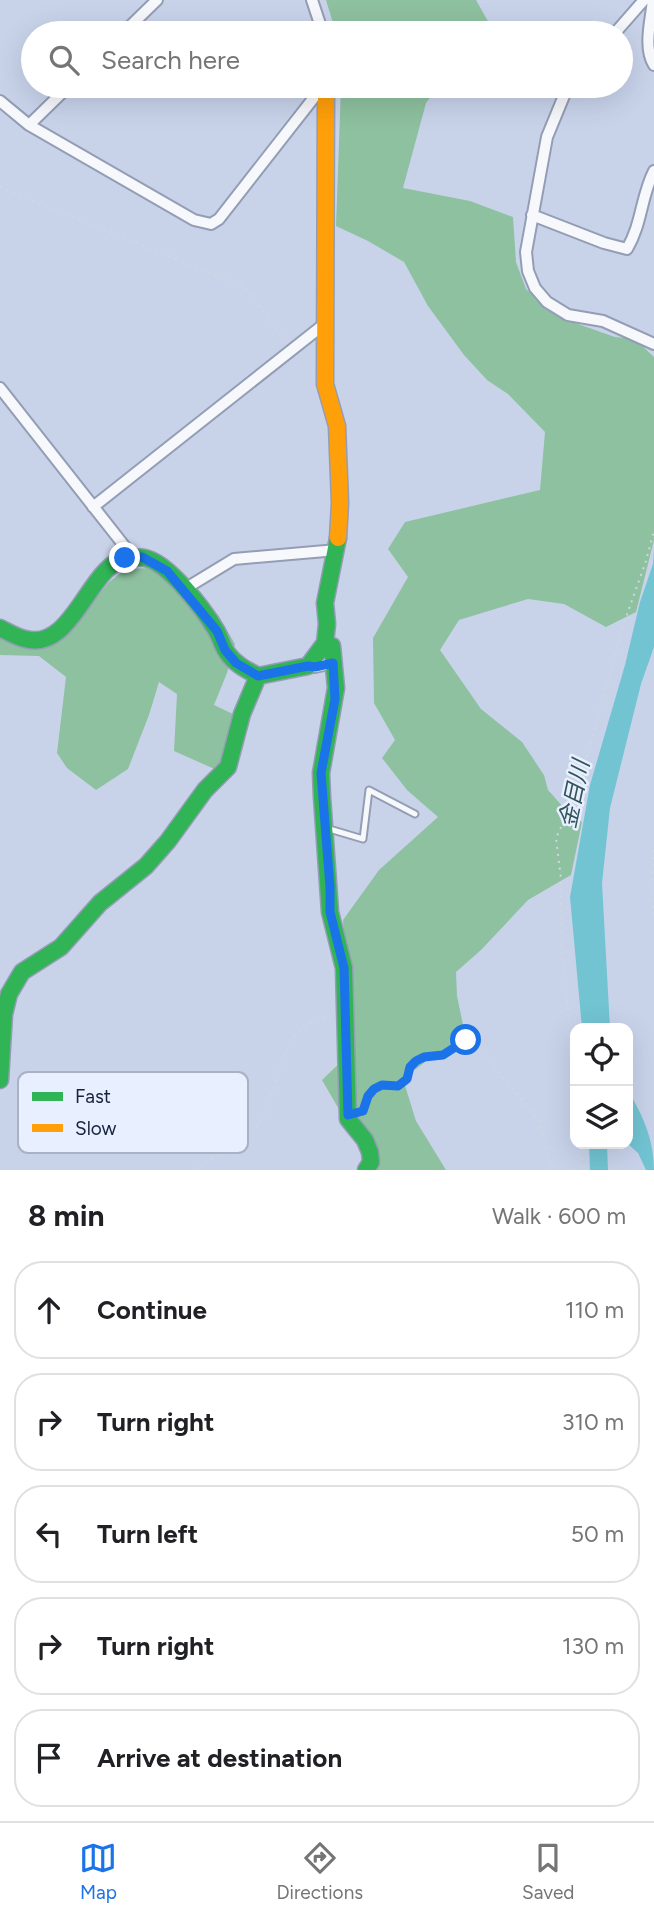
<!DOCTYPE html>
<meta charset="utf-8">
<style>
:root{--surface:#fff;--page:#f2f2f2;--text:#202124;--muted:#757577;--line:#e0e0e0;--accent:#1a73e8}
body{margin:0;font-family:Figtree,"Noto Sans JP",sans-serif;background:var(--page);color:var(--text)}
.controls{position:absolute;right:21px;bottom:21px;display:grid;overflow:hidden;border-radius:14px;box-shadow:0 7px 28px #0002}
.controls button{width:63px;height:63px;display:grid;place-items:center;padding:0;border:0;border-bottom:2px solid var(--line);background:var(--surface);color:var(--text);font:35px sans-serif}
.stop{position:absolute;width:21px;height:21px;margin:-16px;border:5px solid #1a73e8;border-radius:50%;background:#fff}
.stop.end{background:#1a73e8;border-color:#fff;box-shadow:0 2px 7px #0008}
.list{margin:0;padding:0;list-style:none}
h2{display:flex;justify-content:space-between;align-items:center;height:91px;margin:0;padding:0 28px;font-size:30px}
h2 small{font-size:23px;font-weight:400;color:var(--muted)}
.list li{display:grid;grid-template-columns:46px 1fr auto;gap:21px;align-items:center;box-sizing:border-box;height:98px;margin:0 14px 14px;padding:0 14px;border:2px solid var(--line);border-radius:28px}
.list b{display:block;font-size:26px;white-space:nowrap}
.list em{font-size:23px;font-style:normal;color:var(--muted)}
.icon{flex:none;width:38px;height:38px;fill:none;stroke:currentColor;stroke-width:2;stroke-linecap:round;stroke-linejoin:round}
.map{position:relative;flex:none;width:654px;height:1170px;overflow:hidden}
.search{position:absolute;background:var(--surface);box-shadow:0 7px 28px #0002;left:21px;right:21px;top:21px;height:77px;display:flex;align-items:center;gap:18px;box-sizing:border-box;padding:0 24px;border-radius:38px;color:var(--muted);font-size:26px}
.sheet{height:651px;background:var(--surface)}
nav{display:flex;justify-content:space-around;align-items:center;box-sizing:border-box;height:98px;border-top:2px solid var(--line);background:var(--surface);font-size:19px;color:var(--muted)}
nav a{display:grid;justify-items:center;gap:4px}
nav .on{color:var(--accent)}
.map>svg:first-child{display:block}
.green{fill:#8ec1a0}
.water{fill:#72c4d3}
.lines{fill:none;stroke-linecap:round;stroke-linejoin:round}
.river{stroke:#72c4d3;stroke-width:18}
.lane-casing{stroke:#939db4;stroke-width:9}
.street-casing{stroke:#939db4;stroke-width:14}
.fast-casing{stroke:#939db4;stroke-width:19}
.slow-casing{stroke:#939db4;stroke-width:19}
.path{stroke:#d2d6de;stroke-width:2;stroke-dasharray:2 5;stroke-linecap:butt}
.lane{stroke:#f7f8fc;stroke-width:5}
.street{stroke:#f7f8fc;stroke-width:10}
.fast{stroke:#30b455;stroke-width:16}
.slow{stroke:#ff9f0a;stroke-width:16}
.route{stroke:#1a73e8;stroke-width:9}
.labels{text-anchor:middle;dominant-baseline:central;stroke-width:5;stroke-linejoin:round;paint-order:stroke}
.water-label{font-size:23px;font-style:italic;fill:#325458;stroke:#e8effe}
.key{fill:#e8effe;stroke:#a9b2c4;stroke-width:2}
.key-label{font-size:19px;fill:#17233e}
</style>
<div class="map">
<svg width="654" height="1170" viewBox="0 0 654 1170">
<rect width="100%" height="100%" fill="#c8d3ea"/>
<path class="green" d="M326,0H476L489,23L480,33H336Z
M341,86H439L426,103L403,188L470,201L513,217L516,262L526,289L558,317L615,337L635,339L654,357V540L636,612L606,627L564,604L528,599L459,620L440,650L481,709L522,742L544,775L548,790L565,809L582,822L571,875L528,900L481,950L456,972L457,996L468,1048L433,1056L403,1079L416,1121L446,1170H366L377,1159L356,1139L322,1080L350,1053L343,920L379,870L438,817L407,790L382,758L395,740L374,703L373,638L408,577L388,549L405,522L540,490L545,432L508,394L487,380L464,355L428,306L404,262L368,241L336,226Z
M152,568L218,615L235,644L227,673L214,705L233,714L232,758L219,771L174,751L177,694L159,682L149,715L128,769L96,790L67,768L57,753L66,677L39,656L0,655V633L69,631L109,582L126,569Z"/>
<path class="water" d="M654,550V647L641,684L610,808L602,883L610,1028H582L570,897L590,785L625,665L640,602L653,564Z
M628,1091C643,1115 654,1140 654,1170H646L638,1153L628,1144Z"/>
<g class="lines">
<path class="river" d="M598,1144L599,1170"/>
<defs>
<path id="lane" d="M326,828L363,839L369,790L415,814"/>
<path id="street" d="M312,0L323,33
M653,0C651,20 643,48 654,65
M123,33L157,0
M615,33L644,0
M568,86L547,137L526,252L528,271L535,288L547,302L568,315L603,321L654,344
M0,101L29,125L194,220L211,224L219,219L323,86
M29,125L69,86
M532,215L604,243L627,249C642,224 641,196 654,171
M0,388L133,557
M93,507L327,322
M183,590L234,559L337,550
M308,666L315,667L333,663"/>
<path id="fast" d="M0,628C8,632 16,637 25,639C74,653 90,560 129,558C133,558 140,557 145,558C169,563 204,610 216,630C221,638 222,647 228,654C235,664 247,670 258,676L308,666L325,643L327,624L325,603L338,538
M325,643L332,646L336,688L321,773L322,797L330,912L344,968L348,1119L365,1140L370,1152L371,1162L366,1170
M0,1080L4,1014L9,994L22,972L61,947L100,903L146,866L168,841L205,790L228,767L242,714L258,676"/>
<path id="slow" d="M326,86L325,384L337,426L340,503L338,538"/>
</defs>
<use href="#lane" class="lane-casing"/>
<use href="#street" class="street-casing"/>
<use href="#fast" class="fast-casing"/>
<use href="#slow" class="slow-casing"/>
<path class="path" d="M0,187L244,287L285,340
M654,850L651,884L654,918
M575,1086L561,938V879L556,838L576,795L624,623L646,561L654,530
M362,1111C376,1092 366,1082 398,1086C410,1078 405,1070 414,1063C424,1054 436,1058 446,1053C453,1049 459,1044 466,1040L486,1057L540,1121L552,1170
M582,1144L584,1170
M193,1170C213,1157 242,1147 256,1127C282,1092 276,1022 331,1017"/>
<use href="#lane" class="lane"/>
<use href="#street" class="street"/>
<use href="#fast" class="fast"/>
<use href="#slow" class="slow"/>
</g>
<g class="lines">
<path class="route" d="M125,558L142,557L167,571L217,631L225,650L236,663L258,676L308,666L315,667L333,663L335,699L321,773L330,887V912L344,968L348,1115L363,1111L368,1096L374,1089L382,1085L398,1086L407,1079L410,1067L416,1061L424,1057L443,1055L466,1040"/>
</g>
<g class="labels">
<g class="water-label">
<text transform="translate(574 794) rotate(-78)">金目川</text>
</g>
</g>
<rect x="18" y="1072" width="230" height="81" rx="10" class="key"/>
<rect x="32" y="1092" width="31" height="9" fill="#30b455"/>
<rect x="32" y="1124" width="31" height="8" fill="#ff9f0a"/>
<g class="key-label">
<text x="75" y="1103">Fast</text>
<text x="75" y="1135">Slow</text>
</g>
</svg>
<div class="controls">
<button><svg class="icon" aria-label="locate" viewBox="0 0 24 24"><circle cx="12" cy="12" r="6"/><path d="M12 2v4M12 18v4M2 12h4M18 12h4"/></svg></button>
<button><svg class="icon" aria-label="layers" viewBox="0 0 24 24"><path d="M12 4l9 5-9 5-9-5zM3 14l9 5 9-5"/></svg></button>
</div>
<div class="stop" style="left:466px;top:1040px"></div>
<div class="stop end" style="left:125px;top:558px"></div>
<div class="search"><svg class="icon" aria-label="search" viewBox="0 0 24 24"><circle cx="10" cy="10" r="6"/><path d="M15 15l6 6"/></svg>Search here</div>
</div>
<section class="sheet">
<h2>8 min<small>Walk · 600 m</small></h2>
<ul class="list">
<li><svg class="icon" aria-label="ahead" viewBox="0 0 24 24"><path d="M12 20V5M6 11l6-6 6 6"/></svg><div><b>Continue</b></div><em>110 m</em></li>
<li><svg class="icon" aria-label="right" viewBox="0 0 24 24"><path d="M7 20v-9h11M14 6l5 5-5 5"/></svg><div><b>Turn right</b></div><em>310 m</em></li>
<li><svg class="icon" aria-label="left" viewBox="0 0 24 24"><path d="M17 20v-9H6M10 6l-5 5 5 5"/></svg><div><b>Turn left</b></div><em>50 m</em></li>
<li><svg class="icon" aria-label="right" viewBox="0 0 24 24"><path d="M7 20v-9h11M14 6l5 5-5 5"/></svg><div><b>Turn right</b></div><em>130 m</em></li>
<li><svg class="icon" aria-label="arrive" viewBox="0 0 24 24"><path d="M6 21V4h12l-3 4 3 4H6"/></svg><div><b>Arrive at destination</b></div></li>
</ul>
</section>
<nav>
<a class="on"><svg class="icon" aria-label="map" viewBox="0 0 24 24"><path d="M3 6l6-2 6 2 6-2v14l-6 2-6-2-6 2zM9 4v14M15 6v14"/></svg>Map</a>
<a><svg class="icon" aria-label="directions" viewBox="0 0 24 24"><path d="M12 3l9 9-9 9-9-9zM9 14v-3h6M13 9l2 2-2 2"/></svg>Directions</a>
<a><svg class="icon" aria-label="saved" viewBox="0 0 24 24"><path d="M7 4h10v16l-5-4-5 4z"/></svg>Saved</a>
</nav>
